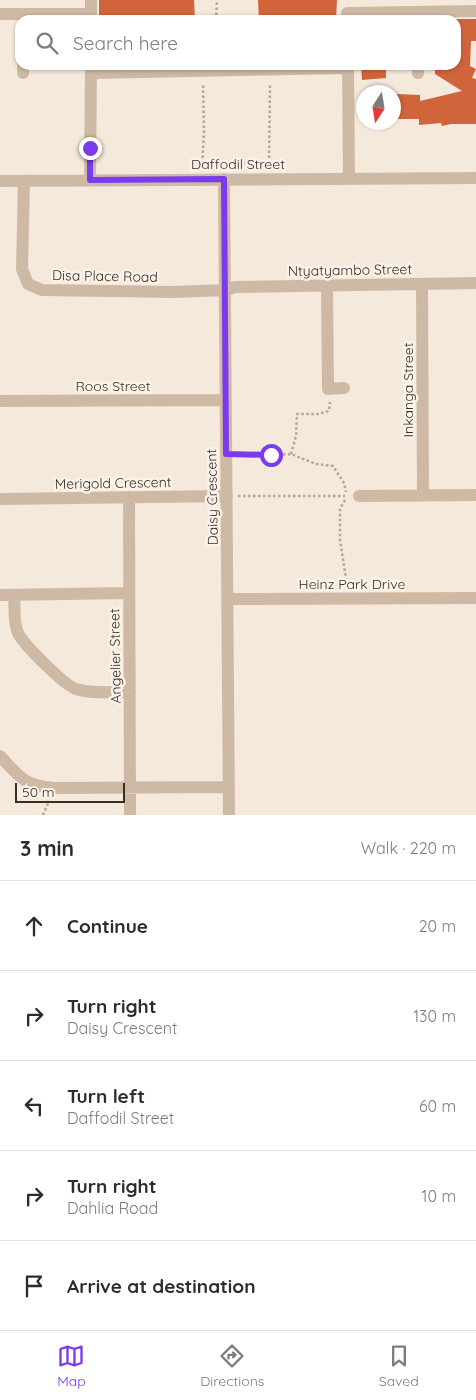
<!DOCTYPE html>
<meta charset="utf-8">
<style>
:root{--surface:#fff;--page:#f2f2f3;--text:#2b2b33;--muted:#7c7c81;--line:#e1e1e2;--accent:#7c3aed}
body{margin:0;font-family:Quicksand,sans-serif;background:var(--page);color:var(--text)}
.compass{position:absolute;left:356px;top:85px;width:45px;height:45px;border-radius:50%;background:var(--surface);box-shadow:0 1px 4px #0004;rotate:192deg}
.scale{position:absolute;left:15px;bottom:12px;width:110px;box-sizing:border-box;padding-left:5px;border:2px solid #392d27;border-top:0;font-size:14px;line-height:18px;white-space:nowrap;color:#392d27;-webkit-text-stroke:4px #fbf3e8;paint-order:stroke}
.stop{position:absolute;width:15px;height:15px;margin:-11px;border:4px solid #7c3aed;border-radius:50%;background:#fff}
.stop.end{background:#7c3aed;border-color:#fff;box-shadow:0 1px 5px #0008}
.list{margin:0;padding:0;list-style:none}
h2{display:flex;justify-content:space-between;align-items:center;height:65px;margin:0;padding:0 20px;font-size:21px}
h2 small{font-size:16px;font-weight:400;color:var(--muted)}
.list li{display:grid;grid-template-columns:32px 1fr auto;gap:15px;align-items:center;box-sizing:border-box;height:90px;padding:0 20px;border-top:1px solid var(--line)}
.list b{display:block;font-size:19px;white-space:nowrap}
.list p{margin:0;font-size:16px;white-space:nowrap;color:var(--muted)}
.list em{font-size:16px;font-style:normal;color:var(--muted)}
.icon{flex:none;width:28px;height:28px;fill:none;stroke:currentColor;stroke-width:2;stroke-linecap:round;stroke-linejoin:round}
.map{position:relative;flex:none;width:476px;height:815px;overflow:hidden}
.search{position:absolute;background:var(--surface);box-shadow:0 1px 4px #0004;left:15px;right:15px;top:15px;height:55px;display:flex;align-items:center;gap:12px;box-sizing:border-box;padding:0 18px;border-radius:15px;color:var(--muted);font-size:19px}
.sheet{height:515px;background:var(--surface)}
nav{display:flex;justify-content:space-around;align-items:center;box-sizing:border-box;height:70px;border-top:1px solid var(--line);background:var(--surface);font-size:14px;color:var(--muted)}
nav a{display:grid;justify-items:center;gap:2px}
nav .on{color:var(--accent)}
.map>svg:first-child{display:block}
.building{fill:#d2643b}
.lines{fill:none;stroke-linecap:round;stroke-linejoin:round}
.path{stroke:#baa38f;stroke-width:2.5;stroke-dasharray:2.5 2.5;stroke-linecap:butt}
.minor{stroke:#ceb9a5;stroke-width:12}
.route{stroke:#7c3aed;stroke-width:6}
.labels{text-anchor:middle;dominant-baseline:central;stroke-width:5;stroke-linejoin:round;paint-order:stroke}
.street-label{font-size:14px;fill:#392d27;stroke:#fbf3e8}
</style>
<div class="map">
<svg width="476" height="815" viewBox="0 0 476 815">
<rect width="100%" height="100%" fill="#f4e9db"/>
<path class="building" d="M99,0H194L195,20H102V17H99Z
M258,0H337L336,20H259Z
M456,19H476V41H471L470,66L476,69L472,78L476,79V124H451L442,126L441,123L419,125V119H396L397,94L420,95V101L462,91L435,74V65H456Z
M361,65H381V68L386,67V78L362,80Z"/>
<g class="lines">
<path class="path" d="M216,20L217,0
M202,168L204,132L203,83
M224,168V163H269L270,83
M291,454L296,436L297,414H318L329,411L330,402
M238,455L255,456L291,454L316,464L333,466L344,483L346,492
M238,496H345
M345,500L340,509V540L347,585
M43,815L49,801"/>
<path class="minor" d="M91,0V20
M347,13L476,11
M0,14H91
M23,65V73
M348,65L349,179
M417,65L418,73
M91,73L348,68
M224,179L229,815
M90,180L91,65
M0,181L476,178
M24,181L22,269L28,284L42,290L174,292L226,290L235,287L476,283
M422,284L423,495
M327,285L328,389L344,388
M0,401L226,400
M359,496L476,495
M129,497L130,815
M0,499L227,496
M0,595L129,593
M14,595C15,607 13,622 18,633C24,645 64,685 76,689C91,694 114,692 130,692
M228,599L476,598
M0,756C20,777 24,786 54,788L229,787"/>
</g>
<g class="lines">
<path class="route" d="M90,148V180L224,179L226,454L271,455"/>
</g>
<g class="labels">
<g class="street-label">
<text x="238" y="164">Daffodil Street</text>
<text transform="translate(350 270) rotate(-1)">Ntyatyambo Street</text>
<text transform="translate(105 276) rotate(1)">Disa Place Road</text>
<text x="113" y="386">Roos Street</text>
<text transform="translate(408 390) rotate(-90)">Inkanga Street</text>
<text transform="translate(113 483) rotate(-1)">Merigold Crescent</text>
<text transform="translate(212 497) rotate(-91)">Daisy Crescent</text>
<text x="352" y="584">Heinz Park Drive</text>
<text transform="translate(115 656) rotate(-91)">Angelier Street</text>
</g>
</g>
</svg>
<svg class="compass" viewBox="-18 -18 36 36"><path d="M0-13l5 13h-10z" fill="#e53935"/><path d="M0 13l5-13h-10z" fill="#7c7c81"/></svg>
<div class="scale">50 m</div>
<div class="stop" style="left:271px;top:455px"></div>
<div class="stop end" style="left:90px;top:148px"></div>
<div class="search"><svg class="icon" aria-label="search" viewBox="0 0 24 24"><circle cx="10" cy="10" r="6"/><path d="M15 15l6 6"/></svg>Search here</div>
</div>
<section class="sheet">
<h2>3 min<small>Walk · 220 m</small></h2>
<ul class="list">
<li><svg class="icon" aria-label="ahead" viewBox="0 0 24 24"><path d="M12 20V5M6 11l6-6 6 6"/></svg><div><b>Continue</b></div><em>20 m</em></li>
<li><svg class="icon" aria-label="right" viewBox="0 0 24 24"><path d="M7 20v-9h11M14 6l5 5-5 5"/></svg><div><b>Turn right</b><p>Daisy Crescent</p></div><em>130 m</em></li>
<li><svg class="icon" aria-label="left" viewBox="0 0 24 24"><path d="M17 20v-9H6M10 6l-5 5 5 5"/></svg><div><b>Turn left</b><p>Daffodil Street</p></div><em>60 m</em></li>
<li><svg class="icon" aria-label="right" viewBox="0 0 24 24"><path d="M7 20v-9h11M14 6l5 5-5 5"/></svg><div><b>Turn right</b><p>Dahlia Road</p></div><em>10 m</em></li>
<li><svg class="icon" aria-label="arrive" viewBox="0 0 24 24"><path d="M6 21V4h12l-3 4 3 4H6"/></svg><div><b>Arrive at destination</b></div></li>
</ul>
</section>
<nav>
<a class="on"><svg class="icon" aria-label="map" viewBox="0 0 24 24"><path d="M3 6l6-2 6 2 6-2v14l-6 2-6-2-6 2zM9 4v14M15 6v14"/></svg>Map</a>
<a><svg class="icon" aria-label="directions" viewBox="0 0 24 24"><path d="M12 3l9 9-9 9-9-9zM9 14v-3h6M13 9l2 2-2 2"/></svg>Directions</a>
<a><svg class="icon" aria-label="saved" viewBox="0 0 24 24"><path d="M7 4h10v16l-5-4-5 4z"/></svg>Saved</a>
</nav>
